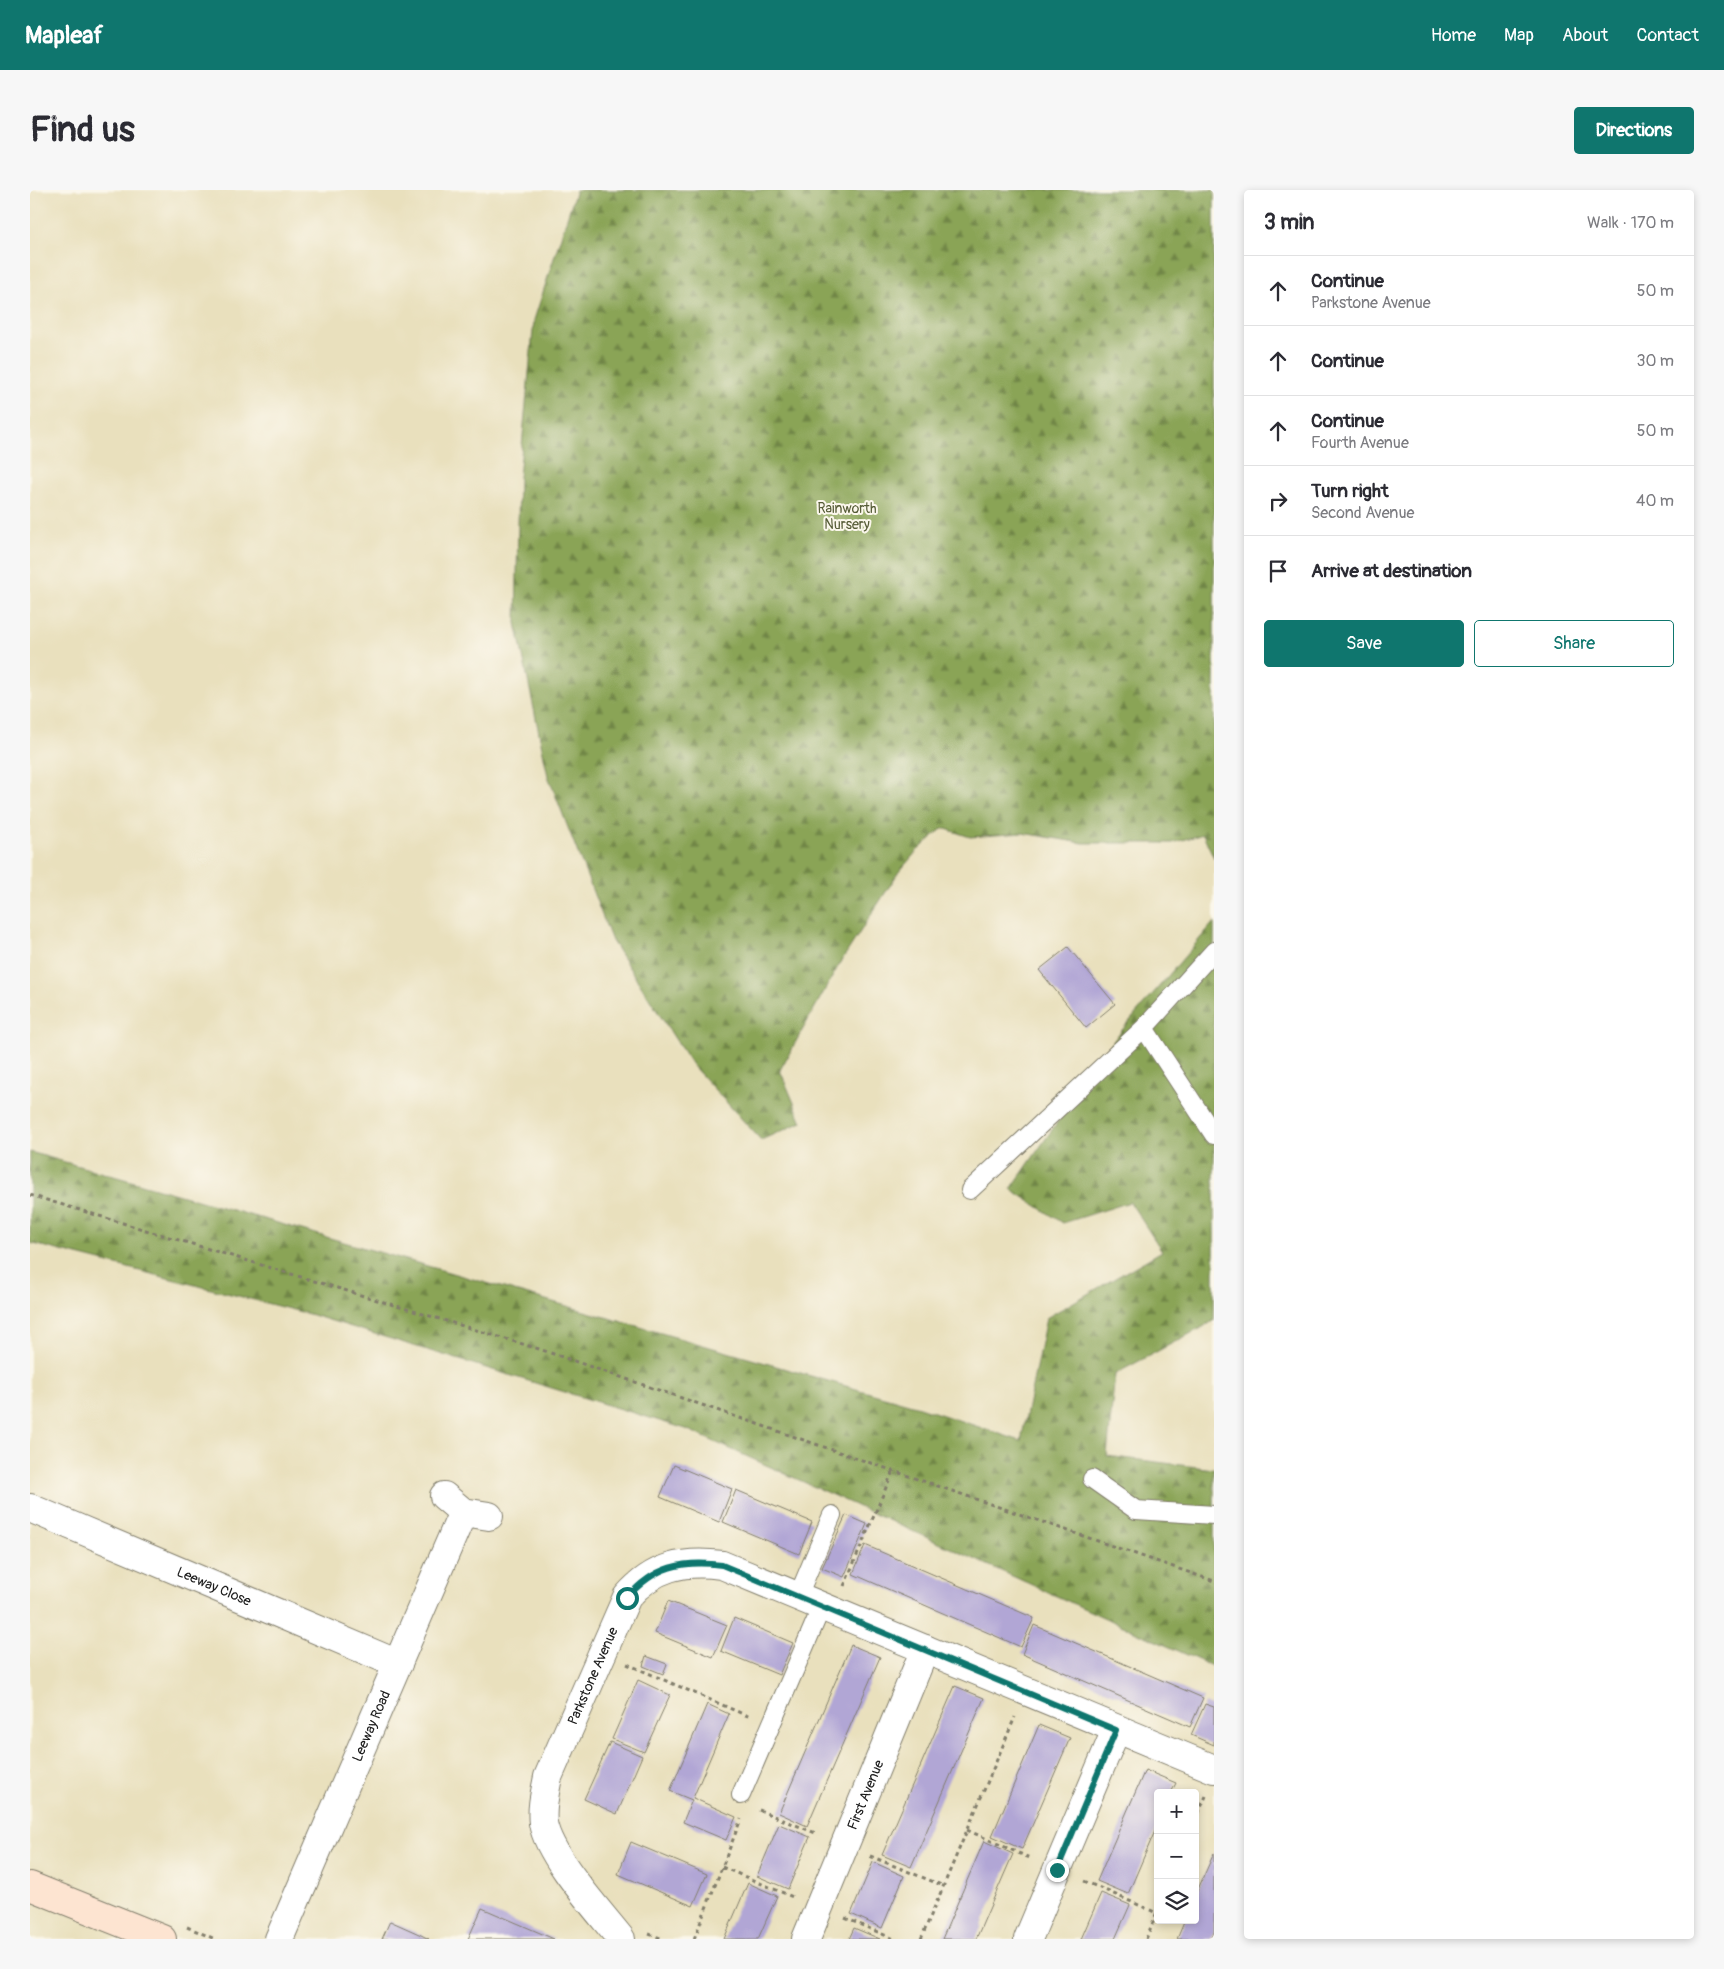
<!DOCTYPE html>
<meta charset="utf-8">
<style>
:root{--surface:#fff;--page:#f7f7f7;--text:#2b2b33;--muted:#7c7c81;--line:#e1e1e2;--accent:#0f766e}
body{margin:0;font-family:Pangolin,sans-serif;background:var(--page);color:var(--text)}
.controls{position:absolute;right:15px;bottom:15px;display:grid;overflow:hidden;border-radius:5px;box-shadow:0 2px 8px #0003}
.controls button{width:45px;height:45px;display:grid;place-items:center;padding:0;border:0;border-bottom:1px solid var(--line);background:var(--surface);color:var(--text);font:25px sans-serif}
.stop{position:absolute;width:15px;height:15px;margin:-11px;border:4px solid #0f766e;border-radius:50%;background:#fff}
.stop.end{background:#0f766e;border-color:#fff;box-shadow:0 1px 5px #0008}
.list{margin:0;padding:0;list-style:none}
h2{display:flex;justify-content:space-between;align-items:center;height:65px;margin:0;padding:0 20px;font-size:21px}
h2 small{font-size:16px;font-weight:400;color:var(--muted)}
.list li{display:grid;grid-template-columns:32px 1fr auto;gap:15px;align-items:center;box-sizing:border-box;height:70px;padding:0 20px;border-top:1px solid var(--line)}
.list b{display:block;font-size:19px;white-space:nowrap}
.list p{margin:0;font-size:16px;white-space:nowrap;color:var(--muted)}
.list em{font-size:16px;font-style:normal;color:var(--muted)}
.actions{display:flex;gap:10px;padding:15px 20px}
.actions a{flex:1;padding:11px 0;border:1px solid var(--accent);border-radius:5px;text-align:center;font-size:18px;color:var(--accent)}
.actions .main{background:var(--accent);color:#fff}
.icon{flex:none;width:28px;height:28px;fill:none;stroke:currentColor;stroke-width:2;stroke-linecap:round;stroke-linejoin:round}
.map{position:relative;flex:none;width:1184px;height:1749px;overflow:hidden;border-radius:5px}
header{display:flex;align-items:center;gap:30px;box-sizing:border-box;height:70px;padding:0 25px;background:var(--accent);color:#fff}
header strong{font-size:24px}
nav{display:flex;gap:28px;margin-inline-start:auto;font-size:18px}
.intro{display:flex;align-items:center;justify-content:space-between;box-sizing:border-box;height:120px;padding:0 30px}
h1{margin:0;font-size:35px}
.button{padding:12px 22px;border-radius:5px;background:var(--accent);color:#fff;font-size:18px;font-weight:700}
main{display:flex;gap:30px;padding:0 30px}
aside{flex:1;background:var(--surface);border-radius:5px;box-shadow:0 2px 8px #0003}
.map>svg:first-child{display:block}
.forest{fill:url(#forest-firs);stroke:#536039}
.building{fill:#b1a6d5}
.lines{fill:none;stroke-linecap:round;stroke-linejoin:round}
.lane-casing{stroke:#827e6c;stroke-width:20}
.street-casing{stroke:#827e6c;stroke-width:30}
.secondary-casing{stroke:#827e6c;stroke-width:30}
.path{stroke:#827e6c;stroke-width:3;stroke-dasharray:4 4;stroke-linecap:butt}
.lane{stroke:#fff;stroke-width:18}
.street{stroke:#fff;stroke-width:28}
.secondary{stroke:#fde4d1;stroke-width:28}
.route{stroke:#0f766e;stroke-width:6}
.labels{text-anchor:middle;dominant-baseline:central;stroke-width:4;stroke-linejoin:round;paint-order:stroke}
.park-label{font-size:14px;fill:#565c37;stroke:#fbf7ec}
.street-label{font-size:14px;fill:#1c1c1c;stroke:#fbf7ec}
</style>
<header>
<strong>Mapleaf</strong>
<nav><a>Home</a><a>Map</a><a>About</a><a>Contact</a></nav>
</header>
<div class="intro"><h1>Find us</h1><a class="button">Directions</a></div>
<main>
<div class="map">
<svg width="1184" height="1749" viewBox="0 0 1184 1749">
<defs>
<pattern id="forest-firs" width="22" height="20" patternUnits="userSpaceOnUse" patternTransform="scale(1.25)"><rect width="22" height="20" fill="#8aa456"/><path d="M5 1l3.5 6h-7zM16 11l3.5 6h-7z" fill="#708546"/></pattern>
</defs>
<rect width="100%" height="100%" fill="#fbf7ec"/>
<filter id="ink" filterUnits="userSpaceOnUse"><feTurbulence type="fractalNoise" baseFrequency=".02" numOctaves="2"/><feDisplacementMap in="SourceGraphic" scale="10" xChannelSelector="R" yChannelSelector="G"/><feConvolveMatrix kernelMatrix="1 2 1 2 8 2 1 2 1" color-interpolation-filters="sRGB"/></filter>
<filter id="wash" filterUnits="userSpaceOnUse"><feTurbulence type="fractalNoise" baseFrequency=".0096" numOctaves="4" result="noise"/><feDisplacementMap in="SourceGraphic" scale="20" xChannelSelector="R" yChannelSelector="G"/><feGaussianBlur stdDeviation="1.12" result="paint"/><feColorMatrix in="noise" values="0 0 0 0 0 0 0 0 0 0 0 0 0 0 0 0 0 1.4 0 .05"/><feComposite in="paint" operator="in"/></filter>
<g filter="url(#wash)">
<rect width="100%" height="100%" fill="#e9e0bd"/>
<path class="forest" d="M546,0H1184V668L1173,644L1143,653H1053L992,643L940,647L913,638L887,661L868,683L810,773L750,880L772,932L731,950L662,875L582,751L518,586L486,433L489,287L504,130Z
M1184,732V1131L1085,1184L1077,1266L1184,1279V1477L656,1239L279,1124L0,1053V962L889,1217L991,1251L1016,1128L1132,1061L1100,1012L1033,1033L981,999L1087,846Z"/>
<g id="blocks">
<path class="building" d="M1038,757L1085,814L1056,838L1009,780Z
M644,1275L702,1299L689,1332L630,1307Z
M706,1300L782,1332L769,1364L693,1332Z
M816,1325L837,1334L814,1387L792,1378Z
M835,1355L1004,1428L991,1457L823,1384Z
M638,1411L697,1435L683,1467L625,1443Z
M704,1428L763,1453L749,1485L691,1461Z
M1004,1435L1173,1508L1160,1537L992,1464Z
M821,1455L850,1467L777,1636L749,1623Z
M616,1466L637,1474L633,1484L613,1476Z
M608,1490L640,1505L614,1562L582,1549Z
M925,1496L954,1508L881,1677L852,1665Z
M677,1514L699,1524L663,1608L706,1627L696,1650L653,1632L662,1610L640,1601Z
M1175,1514L1184,1517V1555L1161,1545Z
M1009,1535L1040,1548L992,1659L962,1646Z
M580,1552L612,1566L587,1624L554,1609Z
M1115,1580L1146,1593L1141,1603H1128V1634L1098,1704L1067,1691Z
M749,1634L780,1647L758,1699L727,1686Z
M954,1651L983,1664L946,1749H912Z
M601,1652L677,1684L663,1716L588,1684Z
M1184,1663V1742L1181,1749H1147L1155,1730H1165V1706Z
M843,1672L874,1686L852,1738L821,1724Z
M718,1693L747,1706L728,1749H694Z
M1071,1703L1100,1715L1085,1749H1051Z
M452,1718L524,1749H438Z
M360,1731L389,1744L399,1749H352Z
M824,1738L850,1749H819Z"/>
</g>
</g>
<g filter="url(#ink)">
<use href="#blocks" fill-opacity="0" stroke="#827e6c" stroke-width="1"/>
<g class="lines">
<defs>
<path id="lane" d="M1114,838L1184,945
M940,1000L1114,838L1184,761
M1062,1289L1106,1320L1184,1325
M768,1406L802,1325
M711,1605L792,1416"/>
<g id="street">
<path d="M414,1306L433,1322L459,1326"/>
<path id="s1" d="M0,1318L368,1474"/>
<path id="s2" d="M249,1749L433,1322"/>
<path id="s3" d="M591,1749C569,1721 519,1667 513,1633C511,1618 515,1602 518,1587L597,1407C624,1376 653,1370 692,1375L1184,1579"/>
<path id="s4" d="M776,1749L895,1459"/>
<path d="M998,1749L1086,1540"/>
</g>
<path id="secondary" d="M0,1696L132,1749"/>
</defs>
<use href="#lane" class="lane-casing"/>
<use href="#street" class="street-casing"/>
<use href="#secondary" class="secondary-casing"/>
<path class="path" d="M0,1005L509,1159L1184,1391
M814,1396L863,1281
M597,1474L720,1527
M729,1620L788,1644
M1165,1631L1176,1606
M937,1640L1002,1669
M840,1666L914,1696
M692,1677L763,1707
M1054,1691L1127,1723
M815,1728L864,1749
M157,1737L185,1749
M619,1744L633,1749
M664,1749L711,1629
M891,1749L985,1527
M1116,1749L1128,1720"/>
<use href="#lane" class="lane"/>
<use href="#street" class="street"/>
<use href="#secondary" class="secondary"/>
</g>
</g>
<g class="lines" filter="url(#ink)">
<path class="route" d="M597,1408C624,1376 653,1370 692,1375L1086,1540L1027,1680"/>
</g>
<g class="labels">
<g class="park-label">
<text x="817" y="318">Rainworth<tspan x="817" dy="16">Nursery</tspan></text>
</g>
<g class="street-label">
<text stroke="none"><textPath href="#s1" startOffset="200">Leeway Close</textPath></text>
<text stroke="none"><textPath href="#s3" startOffset="298">Parkstone Avenue</textPath></text>
<text stroke="none"><textPath href="#s2" startOffset="232">Leeway Road</textPath></text>
<text stroke="none"><textPath href="#s4" startOffset="156">First Avenue</textPath></text>
</g>
</g>
</svg>
<div class="controls">
<button>+</button>
<button>−</button>
<button><svg class="icon" aria-label="layers" viewBox="0 0 24 24"><path d="M12 4l9 5-9 5-9-5zM3 14l9 5 9-5"/></svg></button>
</div>
<div class="stop" style="left:597px;top:1408px"></div>
<div class="stop end" style="left:1027px;top:1680px"></div>
</div>
<aside>
<h2>3 min<small>Walk · 170 m</small></h2>
<ul class="list">
<li><svg class="icon" aria-label="ahead" viewBox="0 0 24 24"><path d="M12 20V5M6 11l6-6 6 6"/></svg><div><b>Continue</b><p>Parkstone Avenue</p></div><em>50 m</em></li>
<li><svg class="icon" aria-label="ahead" viewBox="0 0 24 24"><path d="M12 20V5M6 11l6-6 6 6"/></svg><div><b>Continue</b></div><em>30 m</em></li>
<li><svg class="icon" aria-label="ahead" viewBox="0 0 24 24"><path d="M12 20V5M6 11l6-6 6 6"/></svg><div><b>Continue</b><p>Fourth Avenue</p></div><em>50 m</em></li>
<li><svg class="icon" aria-label="right" viewBox="0 0 24 24"><path d="M7 20v-9h11M14 6l5 5-5 5"/></svg><div><b>Turn right</b><p>Second Avenue</p></div><em>40 m</em></li>
<li><svg class="icon" aria-label="arrive" viewBox="0 0 24 24"><path d="M6 21V4h12l-3 4 3 4H6"/></svg><div><b>Arrive at destination</b></div></li>
</ul>
<div class="actions"><a class="main">Save</a><a>Share</a></div>
</aside>
</main>
